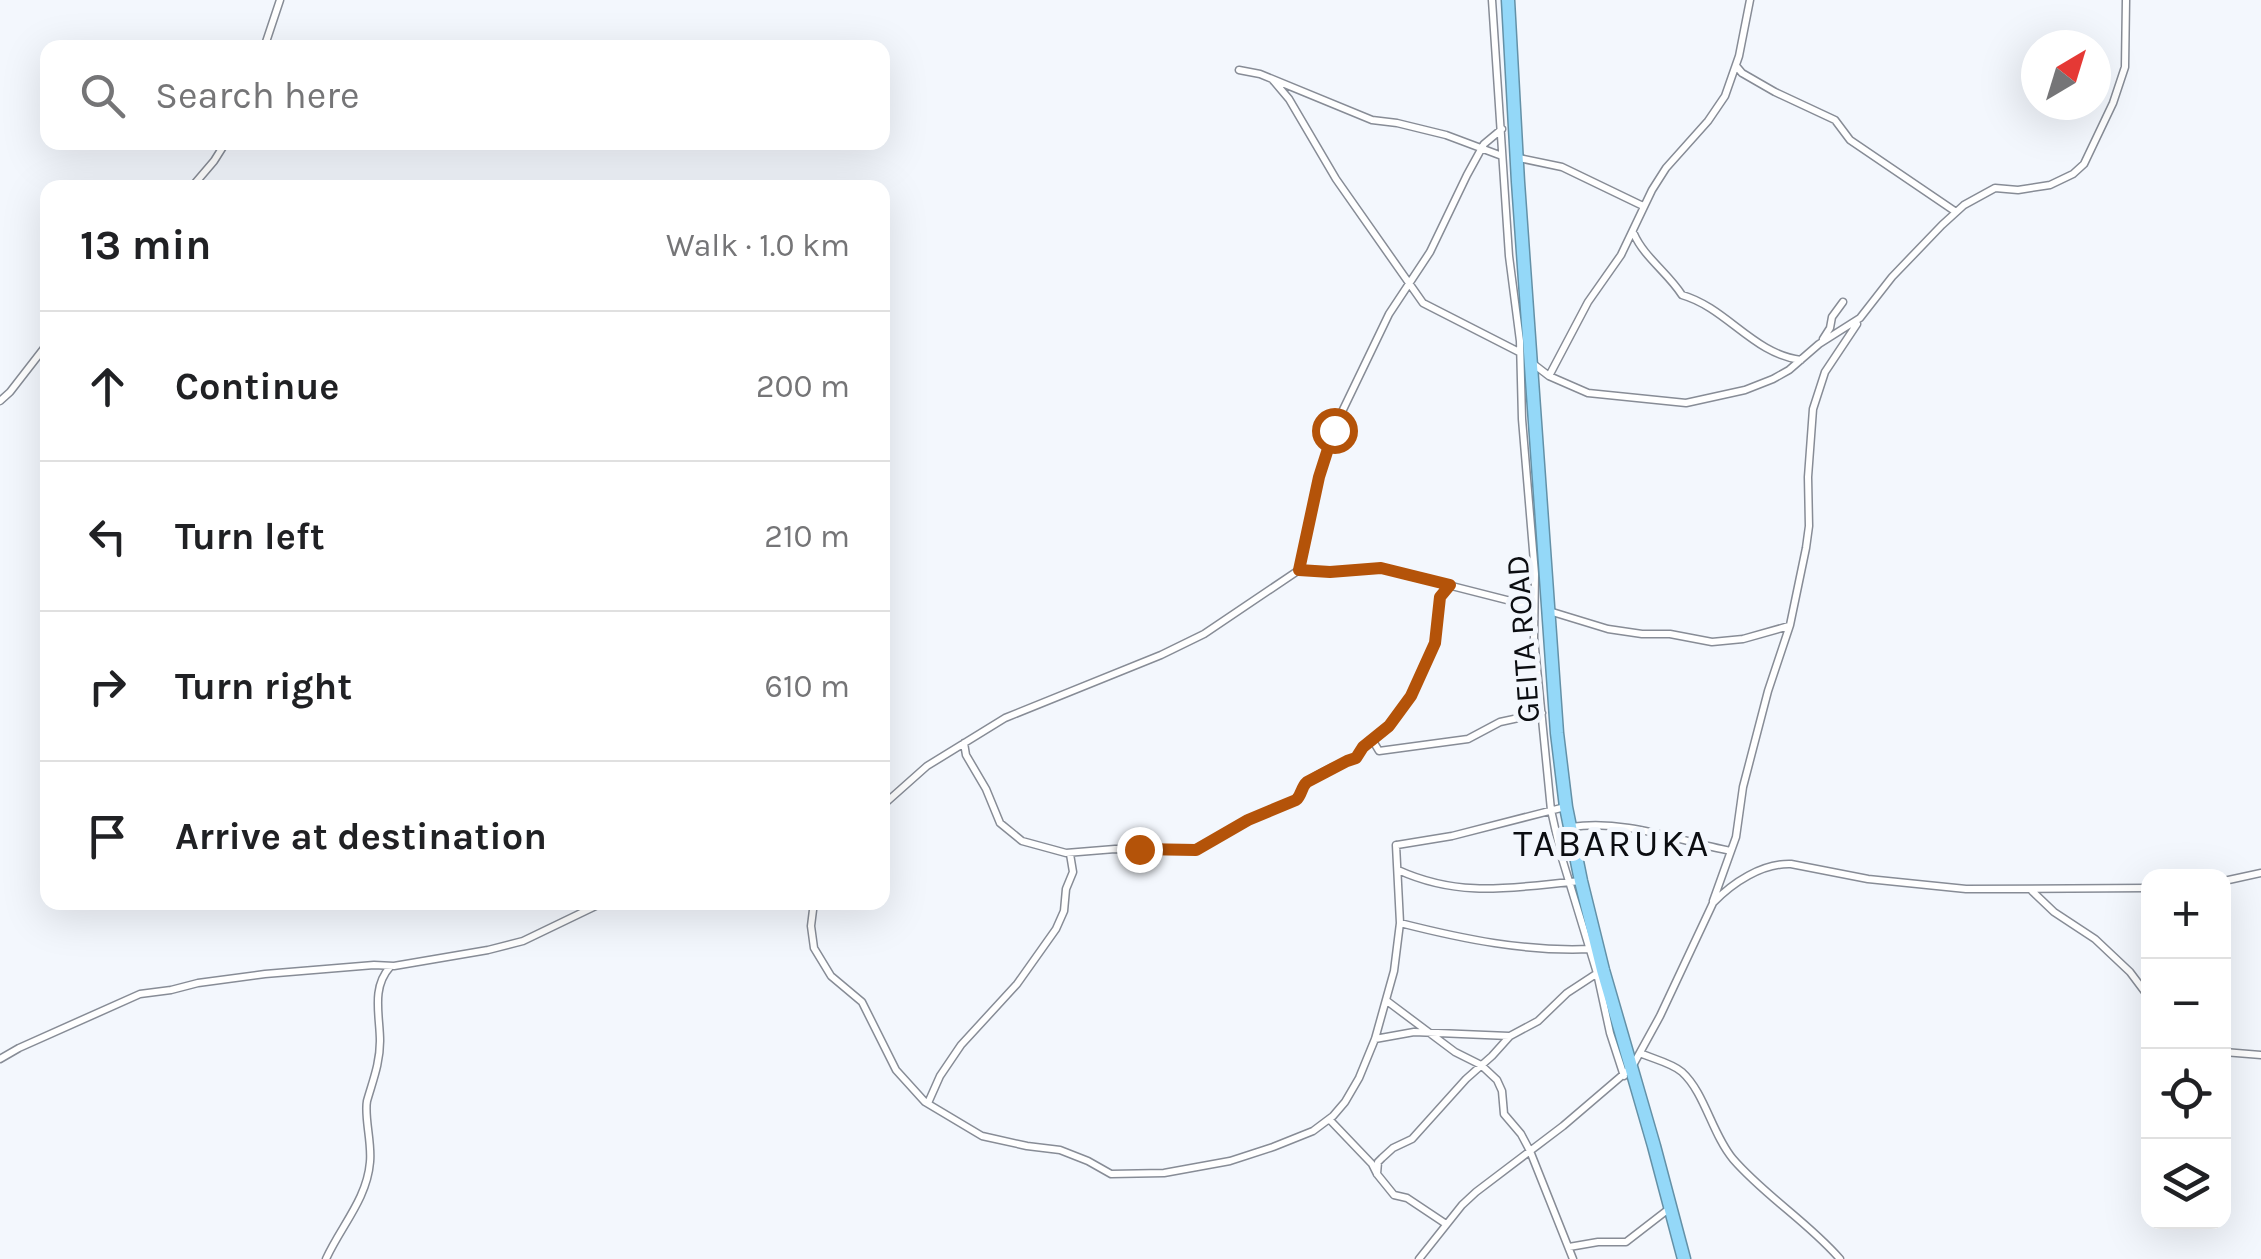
<!DOCTYPE html>
<meta charset="utf-8">
<style>
:root{--surface:#fff;--page:#f2f2f2;--text:#202124;--muted:#757577;--line:#e0e0e0}
body{margin:0;font-family:Karla,sans-serif;background:var(--page);color:var(--text)}
.controls{position:absolute;right:30px;bottom:30px;display:grid;overflow:hidden;border-radius:20px;box-shadow:0 10px 40px #0002}
.controls button{width:90px;height:90px;display:grid;place-items:center;padding:0;border:0;border-bottom:2px solid var(--line);background:var(--surface);color:var(--text);font:50px sans-serif}
.compass{position:absolute;left:2021px;top:30px;width:90px;height:90px;border-radius:50%;background:var(--surface);box-shadow:0 10px 40px #0002;rotate:38deg}
.stop{position:absolute;width:30px;height:30px;margin:-22px;border:8px solid #b45309;border-radius:50%;background:#fff}
.stop.end{background:#b45309;border-color:#fff;box-shadow:0 2px 10px #0008}
.list{margin:0;padding:0;list-style:none}
h2{display:flex;justify-content:space-between;align-items:center;height:130px;margin:0;padding:0 40px;font-size:42px}
h2 small{font-size:32px;font-weight:400;color:var(--muted)}
.list li{display:grid;grid-template-columns:65px 1fr auto;gap:30px;align-items:center;box-sizing:border-box;height:150px;padding:0 40px;border-top:2px solid var(--line)}
.list b{display:block;font-size:38px;white-space:nowrap}
.list em{font-size:32px;font-style:normal;color:var(--muted)}
.icon{flex:none;width:55px;height:55px;fill:none;stroke:currentColor;stroke-width:2;stroke-linecap:round;stroke-linejoin:round}
.map{position:relative;flex:none;width:2261px;height:1259px;overflow:hidden}
.search{position:absolute;background:var(--surface);box-shadow:0 10px 40px #0002;left:40px;top:40px;width:850px;height:110px;display:flex;align-items:center;gap:25px;box-sizing:border-box;padding:0 35px;border-radius:20px;color:var(--muted);font-size:38px}
.panel{position:absolute;background:var(--surface);box-shadow:0 10px 40px #0002;left:40px;top:180px;width:850px;height:730px;border-radius:20px}
.map>svg:first-child{display:block}
.lines{fill:none;stroke-linecap:round;stroke-linejoin:round}
.minor-casing{stroke:#878c96;stroke-width:9}
.highway-casing{stroke:#6491a7;stroke-width:15}
.minor{stroke:#fff;stroke-width:6}
.highway{stroke:#94d8f8;stroke-width:12}
.route{stroke:#b45309;stroke-width:12}
.labels{text-anchor:middle;dominant-baseline:central;stroke-width:10;stroke-linejoin:round;paint-order:stroke}
.street-label{font-size:32px;fill:#0b0d11;stroke:#f3f7fd}
.quarter-label{font-size:38px;letter-spacing:2.5px;fill:#0b0d11;stroke:#f3f7fd}
</style>
<div class="map">
<svg width="2261" height="1259" viewBox="0 0 2261 1259">
<rect width="100%" height="100%" fill="#f3f7fd"/>
<g class="lines">
<defs>
<path id="minor" d="M1492,0L1509,256L1520,341L1522,419L1535,574L1534,638L1551,810L1561,855L1597,973L1610,1033L1624,1076
M264,48L280,0
M1737,67L1742,73L1775,92L1835,120L1850,140L1956,212
M1239,70L1260,74L1372,120L1397,123L1446,135L1502,156
M1272,79L1289,99L1336,179L1423,303L1519,352
M1519,158L1562,167L1643,206
M191,188L214,161L226,142
M1634,234C1644,257 1668,273 1682,295C1727,308 1753,354 1801,360
M1823,339L1830,328L1832,317L1843,302
M1532,363L1549,376L1588,393L1686,403L1745,390L1773,379L1789,370L1819,344L1860,318L1892,277L1942,225L1964,205L1995,188L2018,190L2050,185L2073,174L2084,164L2113,103L2125,67L2126,0
M1549,376L1588,302L1621,255L1652,190L1666,168L1708,121L1725,96L1739,56L1750,0
M0,401L10,392L48,343
M1299,570L1319,477L1339,418L1389,314L1430,252L1467,175L1484,144L1502,129
M1549,611L1608,629L1642,634H1670L1712,642L1743,639L1789,626
M1373,741L1379,751L1468,739L1500,722L1542,713
M964,743L966,755L986,789L1000,823L1022,841L1066,853L1115,849L1196,850L1249,820L1296,800C1299,796 1301,791 1303,786C1309,777 1345,761 1356,758L1361,750L1389,725L1411,696L1435,643L1440,597L1450,585
M882,806L927,766L1005,718L1161,655L1204,634L1299,570L1330,572L1381,568L1534,607
M1571,827C1627,819 1677,841 1731,851
M1397,845L1452,836L1565,807
M1398,870C1462,899 1514,887 1581,881
M2224,881L2261,873
M2032,891L2054,912L2095,939L2130,972L2148,996
M1713,901L1736,837L1743,787L1768,691L1790,625L1806,548L1809,526L1808,477L1813,409L1825,372L1857,324
M814,902L811,926L814,948L831,976L862,1002L896,1070L925,1102L982,1136L1027,1146L1060,1150L1088,1161L1111,1174L1164,1173L1230,1161L1273,1147L1313,1131L1333,1116L1345,1102L1359,1078L1375,1039L1394,971L1400,923L1396,845
M1400,923C1463,939 1526,952 1591,949
M1387,1001L1455,1052L1481,1065L1497,1080L1502,1091L1504,1114L1521,1134L1530,1151L1573,1259
M1375,1039L1414,1032L1509,1036
M2224,1052L2261,1055
M1640,1053C1653,1059 1672,1063 1682,1072C1705,1093 1712,1134 1733,1159C1765,1196 1808,1222 1840,1259
M0,1059L19,1048L140,994L171,990L198,983L265,974L374,965L394,966L488,950L523,941L604,902
M928,1103L940,1076L961,1045L1017,984L1056,929L1064,911L1066,889L1073,872L1070,854
M1329,1119L1372,1164L1377,1174L1394,1195L1407,1198L1446,1224
M1377,1174L1378,1162L1382,1158L1393,1148L1412,1139L1466,1079L1492,1056L1510,1036L1538,1021L1567,993L1596,974
M1569,1247L1598,1242H1626L1670,1208
M326,1259C341,1226 367,1199 370,1162C372,1142 364,1117 367,1101C373,1080 380,1063 380,1041C380,1016 371,988 390,967
M1419,1259L1462,1205L1476,1192L1563,1126L1632,1067L1660,1016L1713,903C1732,883 1762,863 1791,864L1868,879L1966,889L2148,888"/>
<path id="highway" d="M1508,0L1518,182L1557,733L1566,807L1581,881L1603,970L1654,1146L1684,1259"/>
</defs>
<use href="#minor" class="minor-casing"/>
<use href="#highway" class="highway-casing"/>
<use href="#minor" class="minor"/>
<use href="#highway" class="highway"/>
</g>
<g class="lines">
<path class="route" d="M1139,849L1196,850L1248,820L1296,800C1302,795 1301,787 1307,782L1347,761L1356,758L1363,747L1389,726L1411,696L1435,643L1440,597L1450,585L1381,568L1330,572L1299,570L1319,477L1334,430"/>
</g>
<g class="labels">
<g class="street-label">
<text transform="translate(1523 639) rotate(-94)">GEITA ROAD</text>
</g>
<g class="quarter-label">
<text x="1612" y="843">TABARUKA</text>
</g>
</g>
</svg>
<div class="controls">
<button>+</button>
<button>−</button>
<button><svg class="icon" aria-label="locate" viewBox="0 0 24 24"><circle cx="12" cy="12" r="6"/><path d="M12 2v4M12 18v4M2 12h4M18 12h4"/></svg></button>
<button><svg class="icon" aria-label="layers" viewBox="0 0 24 24"><path d="M12 4l9 5-9 5-9-5zM3 14l9 5 9-5"/></svg></button>
</div>
<svg class="compass" viewBox="-18 -18 36 36"><path d="M0-13l5 13h-10z" fill="#e53935"/><path d="M0 13l5-13h-10z" fill="#757577"/></svg>
<div class="stop" style="left:1334px;top:430px"></div>
<div class="stop end" style="left:1139px;top:849px"></div>
<div class="search"><svg class="icon" aria-label="search" viewBox="0 0 24 24"><circle cx="10" cy="10" r="6"/><path d="M15 15l6 6"/></svg>Search here</div>
<section class="panel">
<h2>13 min<small>Walk · 1.0 km</small></h2>
<ul class="list">
<li><svg class="icon" aria-label="ahead" viewBox="0 0 24 24"><path d="M12 20V5M6 11l6-6 6 6"/></svg><div><b>Continue</b></div><em>200 m</em></li>
<li><svg class="icon" aria-label="left" viewBox="0 0 24 24"><path d="M17 20v-9H6M10 6l-5 5 5 5"/></svg><div><b>Turn left</b></div><em>210 m</em></li>
<li><svg class="icon" aria-label="right" viewBox="0 0 24 24"><path d="M7 20v-9h11M14 6l5 5-5 5"/></svg><div><b>Turn right</b></div><em>610 m</em></li>
<li><svg class="icon" aria-label="arrive" viewBox="0 0 24 24"><path d="M6 21V4h12l-3 4 3 4H6"/></svg><div><b>Arrive at destination</b></div></li>
</ul>
</section>
</div>
